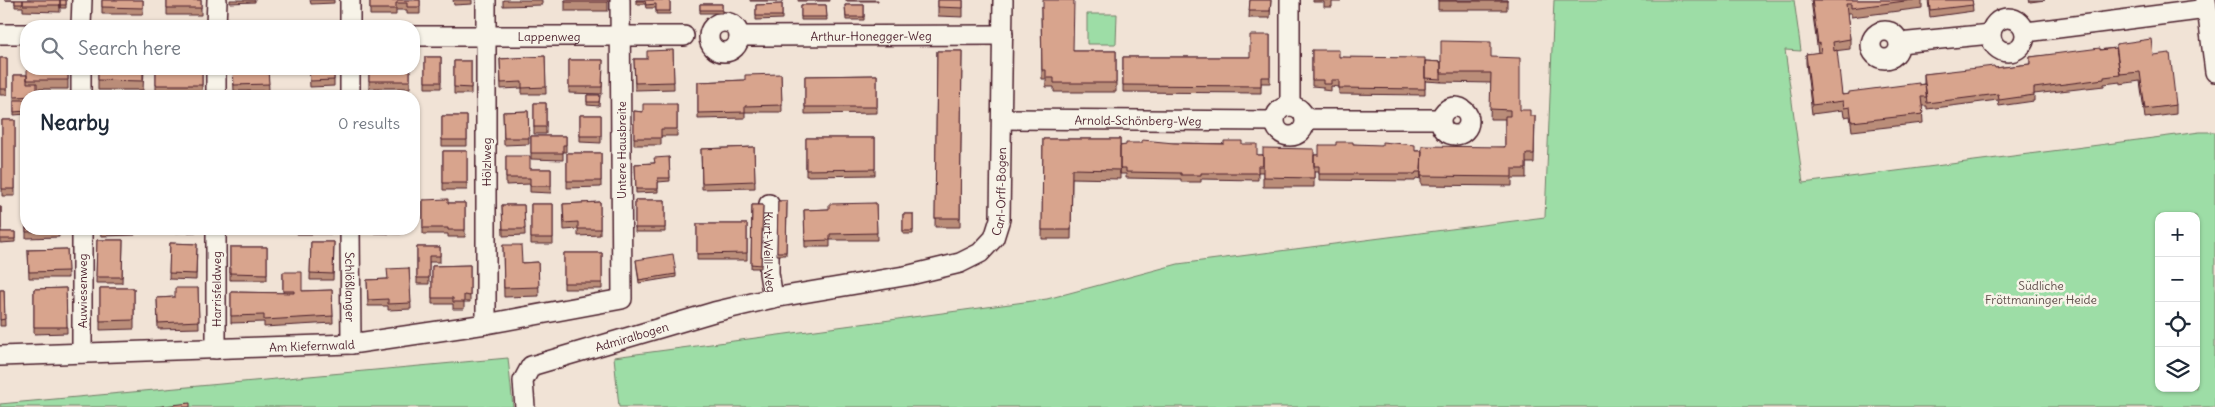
<!DOCTYPE html>
<meta charset="utf-8">
<style>
:root{--surface:#fff;--page:#f2f2f3;--text:#1f2937;--muted:#747a83;--line:#e0e1e3}
body{margin:0;font-family:Delius,sans-serif;background:var(--page);color:var(--text)}
.controls{position:absolute;right:15px;bottom:15px;display:grid;overflow:hidden;border-radius:10px;box-shadow:0 1px 4px #0004}
.controls button{width:45px;height:45px;display:grid;place-items:center;padding:0;border:0;border-bottom:1px solid var(--line);background:var(--surface);color:var(--text);font:25px sans-serif}
.list{margin:0;padding:0;list-style:none}
h2{display:flex;justify-content:space-between;align-items:center;height:65px;margin:0;padding:0 20px;font-size:21px}
h2 small{font-size:16px;font-weight:400;color:var(--muted)}
.icon{flex:none;width:28px;height:28px;fill:none;stroke:currentColor;stroke-width:2;stroke-linecap:round;stroke-linejoin:round}
.map{position:relative;flex:none;width:2215px;height:407px;overflow:hidden}
.search{position:absolute;background:var(--surface);box-shadow:0 1px 4px #0004;left:20px;top:20px;width:400px;height:55px;display:flex;align-items:center;gap:12px;box-sizing:border-box;padding:0 18px;border-radius:20px;color:var(--muted);font-size:19px}
.panel{position:absolute;background:var(--surface);box-shadow:0 1px 4px #0004;left:20px;top:90px;width:400px;height:145px;border-radius:20px}
.map>svg:first-child{display:block}
.green{fill:#9ddda6;stroke:#747e68;fill-rule:evenodd}
.lines{fill:none;stroke-linecap:round;stroke-linejoin:round}
.minor-casing{stroke:#4a1f2b;stroke-width:22}
.minor{stroke:#f7f3e8;stroke-width:19}
.wall{fill:#ba8d79;stroke:#4a1f2b}
.building{fill:#d8a48d;stroke:#4a1f2b}
.labels{text-anchor:middle;dominant-baseline:central;stroke-width:5;stroke-linejoin:round;paint-order:stroke}
.street-label{font-size:12px;fill:#4a1f2b;stroke:#f7f3e8}
.park-label{font-size:12px;fill:#5f4e4a;stroke:#f7f3e8}
</style>
<div class="map">
<svg width="2215" height="407" viewBox="0 0 2215 407">
<rect width="100%" height="100%" fill="#f1e3d6"/>
<filter id="ink" filterUnits="userSpaceOnUse"><feTurbulence type="fractalNoise" baseFrequency=".02" numOctaves="2"/><feDisplacementMap in="SourceGraphic" scale="10" xChannelSelector="R" yChannelSelector="G"/><feConvolveMatrix kernelMatrix="1 2 1 2 8 2 1 2 1" color-interpolation-filters="sRGB"/></filter>
<g filter="url(#ink)">
<path class="green" d="M1554,0H1794L1801,51L1785,50L1803,183L2200,132H2215V407H619L614,357L1047,299L1178,264L1545,217ZM2159,216H2196V388H2159Z
M1087,14H1117L1116,44H1087Z
M508,358L513,407H0V404Z"/>
<g class="lines">
<defs>
<g id="minor">
<path d="M2206,0L2215,72"/>
<circle cx="2008" cy="35" r="17"/>
<circle cx="724" cy="37" r="15"/>
<path d="M81,26L82,0"/>
<path d="M216,26L217,0"/>
<path d="M350,26V0"/>
<circle cx="1885" cy="45" r="14"/>
<path d="M2026,32L2207,9"/>
<path d="M0,34H26"/>
<path id="s1" d="M414,36H684"/>
<path id="s2" d="M740,36L1003,35"/>
<path d="M1899,43L1991,34"/>
<path d="M81,69V96"/>
<path d="M350,69V96"/>
<path d="M216,96V69"/>
<circle cx="1290" cy="121" r="15"/>
<path d="M1290,106V0"/>
<circle cx="1455" cy="121" r="14"/>
<path id="s3" d="M1002,119L1274,121"/>
<path d="M1305,119H1440"/>
<path id="s4" d="M769,204V273L773,298"/>
<path d="M82,229V353"/>
<path id="s5" d="M350,229L351,344"/>
<path d="M486,324V0"/>
<path d="M216,349V229"/>
<path id="s6" d="M0,356L351,344L486,324L622,299L620,0"/>
<path id="s7" d="M525,407L523,381L531,366L714,312L773,298L910,275L960,263L980,253L994,238L1000,219L1003,0"/>
</g>
</defs>
<use href="#minor" class="minor-casing"/>
<use href="#minor" class="minor"/>
</g>
<path class="wall" d="M4,0H60V12L23,11V7H15V0Z
M60,0H66V8H60Z
M102,0H143V14H102Z
M167,0H201V15H167Z
M230,0H255V2L230,3Z
M310,0H334V3L311,4Z
M370,0H420V14H407V10H396V15H370Z
M453,0H472V4L454,5Z
M503,0H542V5L503,6Z
M565,0H608V11H565Z
M636,0H670V14H656V8H646L645,4H636Z
M750,0H783V1H750Z
M798,0H830V1H798Z
M846,0H878V1H846Z
M938,0H963V17L938,16Z
M1250,0H1271L1270,18H1249Z
M1313,0H1340V2H1332V7H1324V2H1313Z
M1438,0H1507V10H1438Z
M1811,0H1972L1973,11L1930,17L1928,0L1922,1V8L1851,17V13H1847L1850,39V49L1834,51L1842,95L1924,84V74L1995,68L2030,64V57L2116,48V44L2153,55L2176,105V114L2145,118L2140,81L2120,84V82L2104,84V86L2034,94V101L1999,106L1998,100L1927,109V106H1922L1923,123L1852,131L1850,116L1844,117L1843,110L1812,114L1806,63V54L1818,53Z
M2029,0H2045L2030,2Z
M700,4H722V13H700Z
M782,4V19L756,20V5Z
M801,5H826L827,20H801Z
M845,5H864V20H846Z
M1041,8H1043L1073,51H1116V92H1054V87H1046V79H1042Z
M1270,35V83H1261V93L1123,92V57H1250Z
M673,50L674,89L635,90L634,59H647Z
M1312,50L1339,57L1425,61L1441,62L1491,57L1520,110L1530,116H1535L1534,163H1526V178H1512V186L1421,185V172V179L1416,178L1415,181L1319,180V172H1314V187H1263V172H1258V180L1201,179V182H1181V179L1126,178V174H1120V146L1174,143L1242,144L1257,155H1319L1336,145L1353,144L1415,151L1505,147V119H1490L1491,83L1441,82V81V82L1425,81V80V95L1339,94V87L1331,86V91L1323,90V87L1312,86Z
M937,51H962L960,227H935Z
M545,56L546,94H522V88L501,89L500,59Z
M425,57H441V88H425Z
M0,58H7V95H0Z
M569,60H603L602,94L569,93Z
M454,61H471V94H454Z
M68,69V89H37L26,96V114L14,115V75H27Z
M98,69H144L143,90H98Z
M156,69H202V92L156,91Z
M233,69H268L269,91H234Z
M309,69H334V86L310,87Z
M369,69H410V88H369Z
M781,74L782,112H745V118L698,119V82L745,80Z
M877,75V113L805,114V76Z
M587,95H600L599,106L587,105Z
M534,103H546V134H534Z
M677,104V136H661V145H634V111L643,112Z
M528,111L529,144L504,145L503,112Z
M580,115H601V143L580,142Z
M442,116H467V146H442Z
M2,120H15V196H2Z
M531,136H566V152H563V160L531,159Z
M806,138H875V175L806,176Z
M1043,139H1120V179L1072,178L1071,239H1042Z
M754,147L755,188L702,189L701,149Z
M443,151H467V190H443Z
M567,153H601V187L567,188Z
M506,156L530,169H551V193L530,192V184L506,185Z
M669,157L670,181L658,182V192L636,193L635,164L654,163Z
M423,200L448,203H465V237H448V234H423Z
M635,200H665V232H635Z
M778,201H787L786,255H777Z
M600,202V235L578,236V229L564,230L563,204Z
M876,203L877,240H830V247H805L804,210L829,209Z
M531,204H553V244H531Z
M502,205H524L525,235L503,236Z
M752,205H763L761,268H751Z
M0,207H1V232H15V242L0,243Z
M903,214H913V234H903Z
M26,220L59,229V237L26,238Z
M697,224H747V260H697Z
M100,229H135V235L101,236Z
M170,229H196V232L170,233Z
M231,229H266V231H231Z
M297,229H334V234H297Z
M370,229H401V234L370,233Z
M97,240H123L122,283H96Z
M311,242H334L333,280H310Z
M170,243L197,244L196,280L169,279Z
M503,245L522,263L538,262L539,296L504,297Z
M230,247H267V280H230Z
M417,247H440V262H429V284H417Z
M67,249L68,278H29L28,250Z
M564,253H602V289H564Z
M636,260L676,274V277L639,283Z
M470,265V302H464V309H453V304H432V266Z
M409,268L411,309L388,310V306H368L367,280L388,279Z
M283,272L302,291L332,290L333,323L264,327V322L231,323V292L283,293Z
M66,288L67,333L34,334V289Z
M100,288H134V329L100,330Z
M198,288L199,328L158,329L157,298L175,297Z
M0,290H4L5,326H0Z"/>
<path class="building" d="M15,0H23V4H15Z
M23,0H60V5H23Z
M60,0H66V5H60Z
M102,0H143V8L102,7Z
M167,0H201V8H167Z
M370,0H420V7H407V3H396V9H370Z
M565,0H608V2H565Z
M636,0H670V11H656V4L646,5L645,1H636Z
M938,0H963V8L938,7Z
M1043,0H1074L1073,51H1116V83H1054V78H1046V70H1042L1041,8H1043Z
M1250,0H1271L1270,11H1249Z
M1438,0H1507V1H1438Z
M1812,0H1913L1851,8V4H1846L1850,39L1833,42L1834,51L1837,50L1842,95L1849,94V92L1919,83V85L1925,84L1927,97H1921L1923,114L1852,122L1850,107L1844,108L1843,101L1812,105L1806,54L1821,52L1820,43L1818,44Z
M1929,0H1972L1973,5L1930,10Z
M700,4H722V10H700Z
M782,4V16H756V5Z
M801,5H826L827,17H801Z
M845,5H864V17H846Z
M1250,35H1270V77H1261V86L1123,85V57H1250Z
M2151,39L2153,55L2170,53L2176,105L2145,109L2140,72L2120,74L2116,44Z
M1441,41L1491,42V57L1520,58V110H1530V116H1535L1534,154H1526V169H1512V177L1421,176L1422,146L1505,147V116H1510V110L1490,109L1491,73H1441Z
M2100,48V50L2116,48L2120,75L2104,77V79L2034,88V95L1999,100L1998,94L1927,103L1924,74L1994,66L1995,68L2030,64V57Z
M673,50L674,82L635,83L634,59H647V51Z
M1312,50H1339V57L1425,58V89L1339,88V80H1331V84H1323V80H1312Z
M937,51H962L960,218H935Z
M545,56L546,87L522,88V82L501,83L500,59Z
M425,57H441V82H425Z
M0,58H7V89H0Z
M569,60H603L602,87H569Z
M454,61H471V88L454,87Z
M1425,61L1441,62V79L1425,78Z
M27,69H68V80H27Z
M98,69H143V81L98,80Z
M156,69H202V85H156Z
M233,69H268L269,84L234,85Z
M309,69H334V80L310,81Z
M369,69H410V81H369Z
M781,74L782,105L745,106V112L698,113V82L745,80V75Z
M14,75H27V83H37V96L14,97Z
M877,75V107H805V76Z
M587,95H600L599,102H587Z
M14,100H26V111L14,112Z
M534,103H546V127H534Z
M643,104H677V129H661V138H634V111L643,112Z
M528,111L529,138H504L503,112Z
M580,115H601V136H580Z
M442,116H467V140H442Z
M2,120H15V189H2Z
M531,136H566V145H563V153H531Z
M806,138H875V169L806,170Z
M1043,139H1120V170L1072,169L1071,230H1042Z
M1142,140L1174,143L1224,144V141H1242V144H1257V155H1263V166H1258V173H1201V175H1181V173L1126,172V168H1120V146L1126,145V143H1142Z
M1336,142H1353V144L1382,145V142L1415,145V151H1422L1421,172H1416L1415,174H1319V166H1314V155H1319V145H1336Z
M754,147L755,181L702,183L701,149Z
M1263,148L1314,149V178L1263,177Z
M443,151H467V183H443Z
M567,153H601V181H567Z
M506,156H530V169H551V186H530V178H506Z
M669,157L670,178H658V189H636L635,164L655,163L654,158Z
M448,199V203H465V230H448V228H423V200Z
M635,200H665V228H635Z
M778,201H787L786,252H777Z
M600,202V229H578V222L564,223L563,204Z
M876,203L877,233L830,234V240L805,241L804,210L829,209V204Z
M531,204H553V238H531Z
M502,205H524L525,229H503Z
M752,205H763L761,265L751,264Z
M0,207H1V229H0Z
M903,214H913V231H903Z
M26,220V229H59V230L26,232Z
M697,224H747V253L697,254Z
M101,229H130L101,230Z
M0,232H15V239H0Z
M97,240H123L122,277H96Z
M311,242H334L333,274L310,273Z
M170,243L197,244L196,274L169,273Z
M503,245H521L522,263L538,262L539,287L504,288Z
M230,247H267V274L230,273Z
M417,247H440V256H429V278H417Z
M67,249L68,271L29,272L28,250Z
M564,253H602V283H564Z
M673,254L676,274L639,280L636,260Z
M470,265V296L464,295V302H453V298H432V266Z
M409,268L411,303L388,304V299L368,300L367,280L388,279L387,269Z
M283,272H302V291L332,290L333,316L264,320V315L231,316V292L294,293V291H283Z
M66,288L67,327H34V289Z
M100,288H134V320L100,321Z
M175,288H198L199,321L158,323L157,298L175,297Z
M0,290H4L5,319L0,320Z
M190,403V407H155Z"/>
</g>
<g class="labels">
<g class="street-label">
<text stroke="none"><textPath href="#s2" startOffset="131">Arthur-Honegger-Weg</textPath></text>
<text stroke="none"><textPath href="#s1" startOffset="135">Lappenweg</textPath></text>
<text stroke="none"><textPath href="#s3" startOffset="136">Arnold-Schönberg-Weg</textPath></text>
<text transform="translate(621 150) rotate(-90)">Untere Hausbreite</text>
<text transform="translate(486 162) rotate(-90)">Hölzlweg</text>
<text stroke="none"><textPath href="#s7" startOffset="575">Carl-Orff-Bogen</textPath></text>
<text stroke="none"><textPath href="#s4" startOffset="48">Kurt-Weill-Weg</textPath></text>
<text stroke="none"><textPath href="#s5" startOffset="58">Schlößlanger</textPath></text>
<text transform="translate(216 289) rotate(-90)">Harrisfeldweg</text>
<text transform="translate(82 291) rotate(-90)">Auwiesenweg</text>
<text stroke="none"><textPath href="#s7" startOffset="148">Admiralbogen</textPath></text>
<text stroke="none"><textPath href="#s6" startOffset="312">Am Kiefernwald</textPath></text>
</g>
<g class="park-label">
<text x="2041" y="285">Südliche<tspan x="2041" dy="14">Fröttmaninger Heide</tspan></text>
</g>
</g>
</svg>
<div class="controls">
<button>+</button>
<button>−</button>
<button><svg class="icon" aria-label="locate" viewBox="0 0 24 24"><circle cx="12" cy="12" r="6"/><path d="M12 2v4M12 18v4M2 12h4M18 12h4"/></svg></button>
<button><svg class="icon" aria-label="layers" viewBox="0 0 24 24"><path d="M12 4l9 5-9 5-9-5zM3 14l9 5 9-5"/></svg></button>
</div>
<div class="search"><svg class="icon" aria-label="search" viewBox="0 0 24 24"><circle cx="10" cy="10" r="6"/><path d="M15 15l6 6"/></svg>Search here</div>
<section class="panel">
<h2>Nearby<small>0 results</small></h2>
<ul class="list">
</ul>
</section>
</div>
